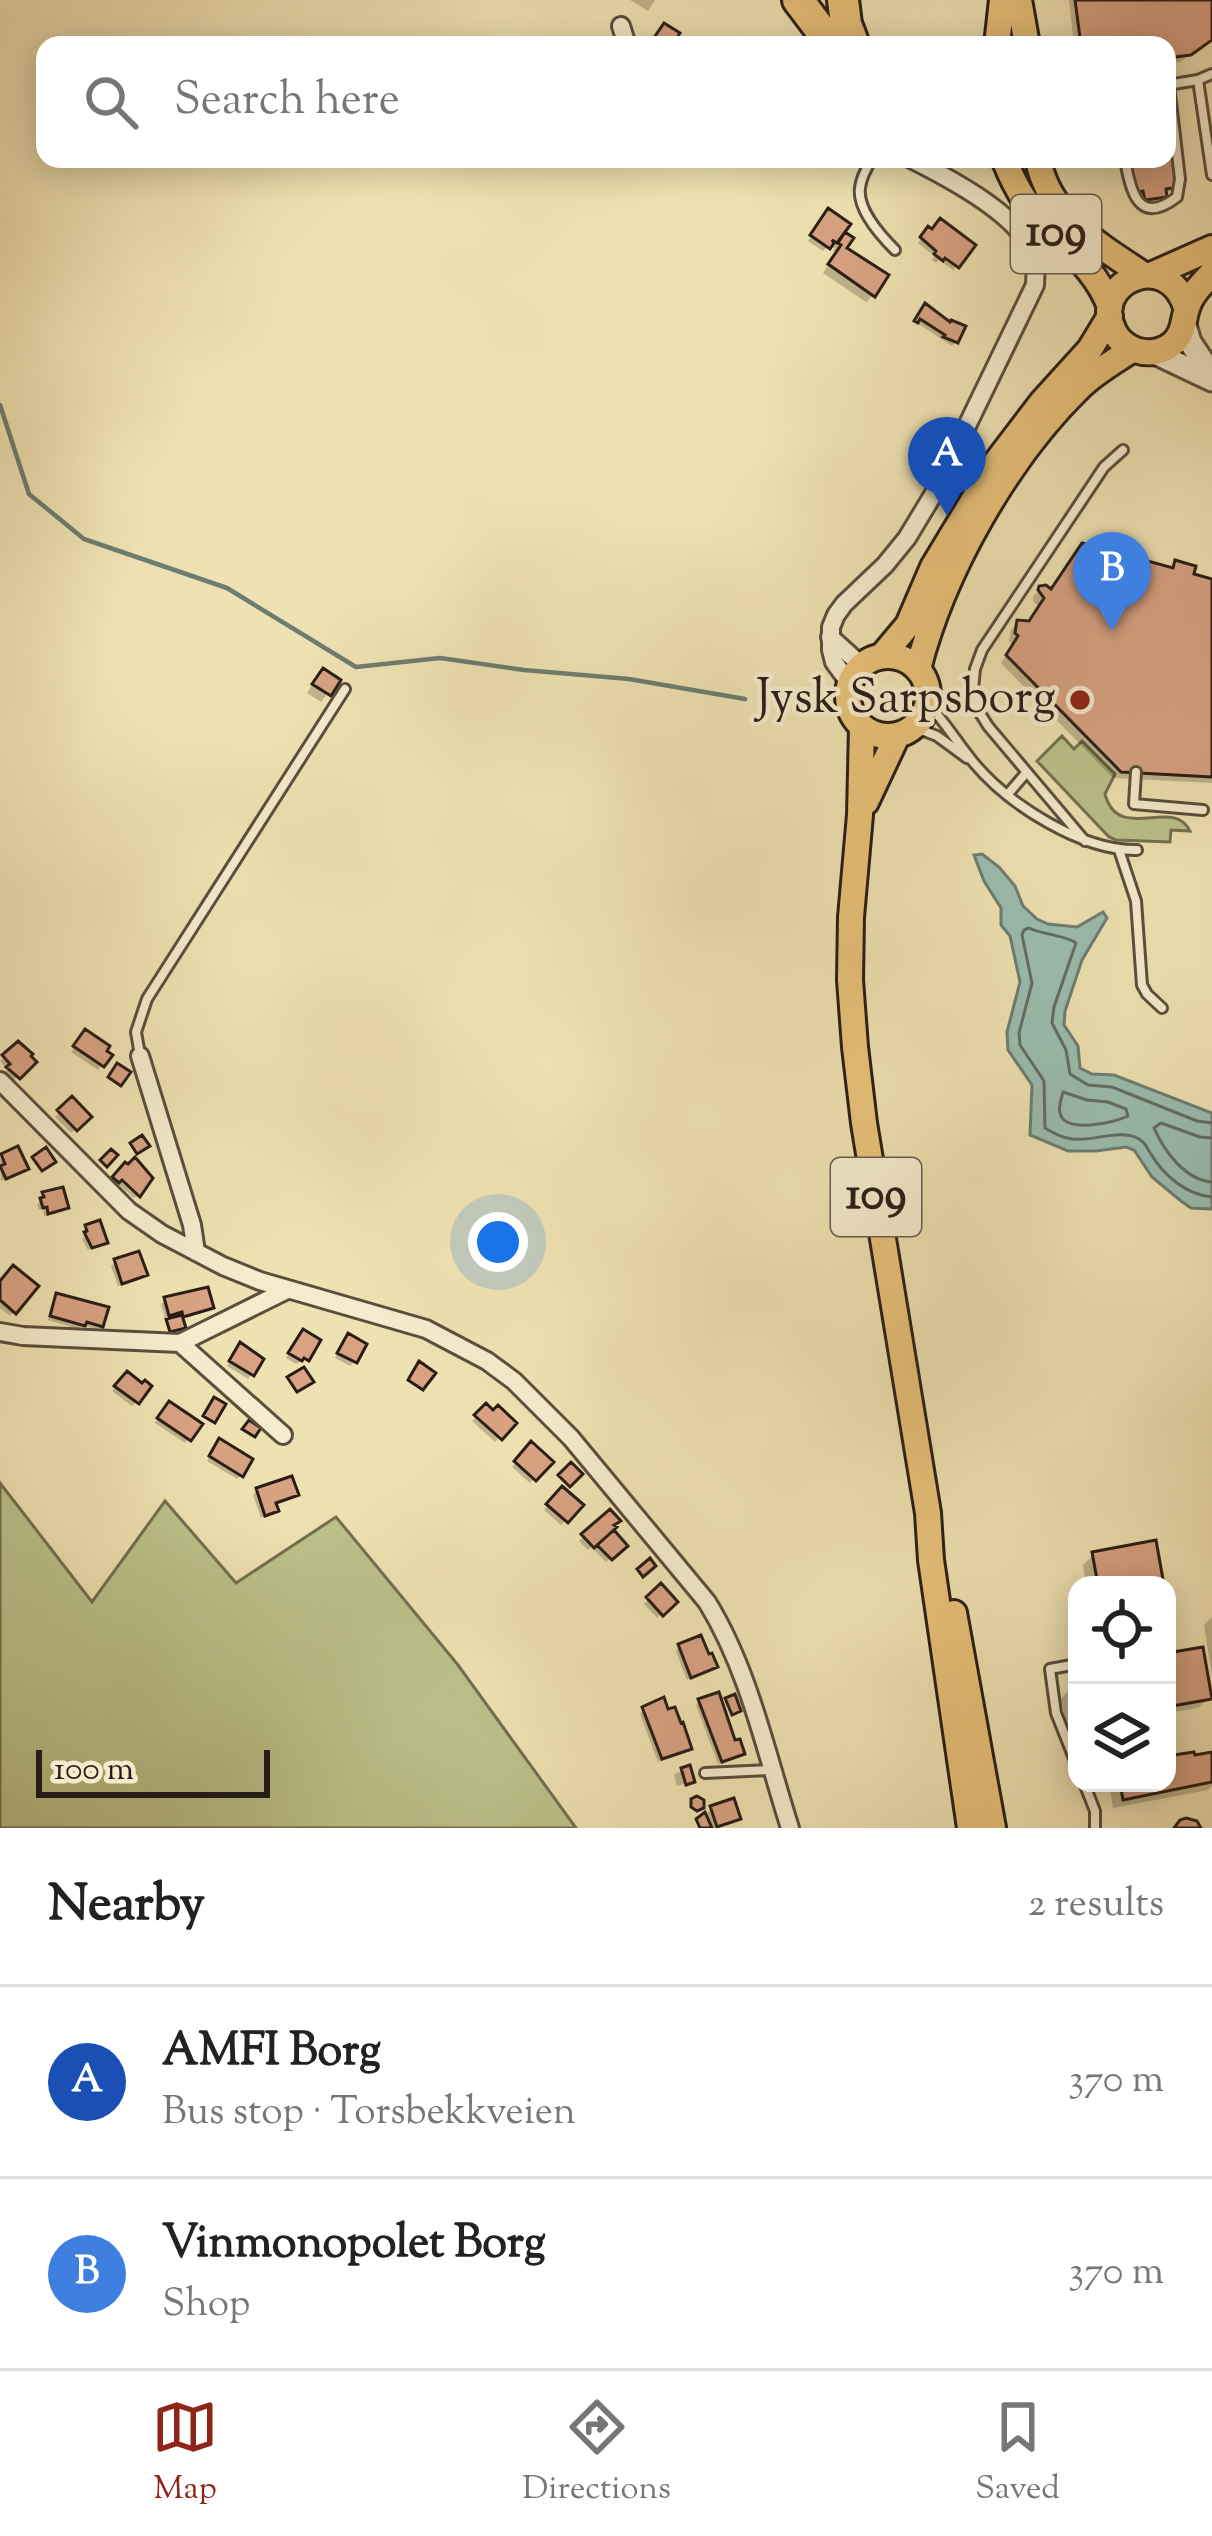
<!DOCTYPE html>
<meta charset="utf-8">
<style>
:root{--surface:#fff;--page:#f2f2f2;--text:#222;--muted:#767676;--line:#e0e0e0;--accent:#8f2418}
body{margin:0;font-family:"Sorts Mill Goudy",serif;background:var(--page);color:var(--text)}
.controls{position:absolute;right:36px;bottom:36px;display:grid;overflow:hidden;border-radius:24px;box-shadow:0 6px 30px #0003}
.controls button{width:108px;height:108px;display:grid;place-items:center;padding:0;border:0;border-bottom:3px solid var(--line);background:var(--surface);color:var(--text);font:60px sans-serif}
.scale{position:absolute;left:36px;bottom:30px;width:234px;box-sizing:border-box;padding-left:12px;border:6px solid #281d16;border-top:0;font-size:33px;line-height:42px;white-space:nowrap;color:#281d16;-webkit-text-stroke:9px #f5eccd;paint-order:stroke}
.you{position:absolute;left:498px;top:1242px;width:42px;height:42px;margin:-30px;border:9px solid #fff;border-radius:50%;background:#1a73e8;box-shadow:0 0 0 18px #1a73e833}
.badge{display:grid;place-items:center;width:78px;height:78px;border-radius:50%;background:var(--accent);color:#fff;font-size:39px;font-weight:700}
.pin{position:absolute;translate:-50% -99px;filter:drop-shadow(0 3px 6px #0008)}
.pin::after{content:'';position:absolute;top:63px;width:42px;height:36px;background:inherit;clip-path:polygon(0 0,100% 0,50% 100%)}
.list{margin:0;padding:0;list-style:none}
h2{display:flex;justify-content:space-between;align-items:center;height:156px;margin:0;padding:0 48px;font-size:51px}
h2 small{font-size:39px;font-weight:400;color:var(--muted)}
.list li{display:grid;grid-template-columns:78px 1fr auto;gap:36px;align-items:center;box-sizing:border-box;height:192px;padding:0 48px;border-top:3px solid var(--line)}
.list b{display:block;font-size:45px;white-space:nowrap}
.list p{margin:0;font-size:39px;white-space:nowrap;color:var(--muted)}
.list em{font-size:39px;font-style:normal;color:var(--muted)}
.icon{flex:none;width:66px;height:66px;fill:none;stroke:currentColor;stroke-width:2;stroke-linecap:round;stroke-linejoin:round}
.map{position:relative;flex:none;width:1212px;height:1828px;overflow:hidden}
.search{position:absolute;background:var(--surface);box-shadow:0 6px 30px #0003;left:36px;right:36px;top:36px;height:132px;display:flex;align-items:center;gap:30px;box-sizing:border-box;padding:0 42px;border-radius:24px;color:var(--muted);font-size:45px}
.sheet{height:540px;background:var(--surface)}
nav{display:flex;justify-content:space-around;align-items:center;box-sizing:border-box;height:168px;border-top:3px solid var(--line);background:var(--surface);font-size:33px;color:var(--muted)}
nav a{display:grid;justify-items:center;gap:6px}
nav .on{color:var(--accent)}
.map>svg:first-child{display:block}
.green{fill:#bcc28a;stroke:#727050;stroke-width:3}
.water{fill:#9abdb0;stroke:#6c7d72;stroke-width:3}
.shadow{fill:#0003}
.lines{fill:none;stroke-linecap:round;stroke-linejoin:round}
.shore{stroke:#616d63;stroke-width:3}
.stream{stroke:#6c7d72;stroke-width:4.5}
.building{fill:#d8a283;stroke:#281d16;stroke-width:3}
.service-casing{stroke:#5a4e3d;stroke-width:14}
.minor-casing{stroke:#5a4e3d;stroke-width:22}
.tertiary-casing{stroke:#5a4e3d;stroke-width:27}
.primary-casing{stroke:#281d16;stroke-width:30}
.motorway-casing{stroke:#281d16;stroke-width:36}
.service{stroke:#f5eccd;stroke-width:8}
.minor{stroke:#f5eccd;stroke-width:16}
.tertiary{stroke:#f5eccd;stroke-width:21}
.primary{stroke:#e8c179;stroke-width:24}
.motorway{stroke:#e8c179;stroke-width:30}
.poi-dot{fill:#8f2418;stroke:#f5eccd;stroke-width:4.5}
.labels{text-anchor:middle;dominant-baseline:central;stroke-width:9;stroke-linejoin:round;paint-order:stroke}
.shield{fill:#f5eccd;stroke:#665b4d;stroke-width:3}
.shield-label{font-size:45px;font-weight:bold;fill:#281d16}
.poi-label{font-size:48px;fill:#281d16;stroke:#f5eccd;text-anchor:end}
</style>
<div class="map">
<svg width="1212" height="1828" viewBox="0 0 1212 1828">
<rect width="100%" height="100%" fill="#efe2b2"/>
<filter id="stains"><feTurbulence type="fractalNoise" baseFrequency=".00167" numOctaves="4"/><feColorMatrix values="0 0 0 0 .2 0 0 0 0 .09 0 0 0 0 .02 0 0 0 .5 -.17"/></filter>
<radialGradient id="worn" r=".72"><stop offset=".6" stop-color="#630" stop-opacity="0"/><stop offset="1" stop-color="#630" stop-opacity=".3"/></radialGradient>
<path class="green" d="M1062,736L1074,749L1082,741L1115,774L1105,794C1118,844 1174,796 1190,831L1171,830L1170,842L1116,840L1109,837L1037,761Z
M0,1483L92,1602L165,1501L236,1583L336,1517L458,1665L576,1828H0Z"/>
<path class="water" d="M982,854L999,867L1015,886L1023,906L1037,919L1048,924L1077,927L1103,912L1107,918L1082,960L1065,1011L1064,1025L1078,1046L1080,1068L1092,1074L1114,1075L1212,1113V1209L1191,1208L1181,1201L1152,1177L1134,1150L1126,1147L1096,1151H1068L1030,1135L1032,1085L1008,1050L1007,1032L1020,982L1010,936L1001,925V908L984,881L974,855Z"/>
<path class="shadow" d="M630,0H655L648,11Z
M1069,0H1212V39L1180,62L1167,63V45H1074Z
M1167,118L1175,186L1168,193L1163,194L1156,203L1138,206L1137,197L1128,198L1123,159H1167Z
M825,216L850,239L843,249L873,295L866,302L823,273L836,253L833,251L835,248L829,245L823,251L808,241Z
M928,230L957,266L953,270L939,260L936,263L932,260L934,256L918,243Z
M921,311L956,341L952,346L914,321Z
M1176,564L1191,576L1212,582V783L1113,778L1001,663L1013,645L1009,641L1011,630L1018,623L1028,624L1039,607L1033,601V596L1041,589L1050,592L1170,570Z
M316,679L337,681L321,702L307,693Z
M81,1037L102,1065L98,1070L71,1052Z
M18,1045L33,1062L13,1081L4,1073L8,1070L0,1061Z
M72,1100L88,1117L71,1133L55,1117Z
M3,1156L25,1169L1,1181L0,1159Z
M125,1166L138,1195L134,1198L116,1182L113,1185L110,1183Z
M44,1195L66,1207L62,1211L44,1216L43,1209L39,1210L37,1205Z
M87,1227L104,1242L100,1247L88,1250L82,1239L84,1237L83,1232Z
M116,1262L144,1275L140,1279L118,1286L111,1266Z
M0,1285L35,1287L10,1316L0,1308Z
M58,1295L100,1325L96,1329L82,1325L78,1329L48,1320L54,1300Z
M165,1300L211,1307L206,1311L180,1319L181,1328L169,1331L167,1323L174,1316L165,1318L161,1304Z
M299,1337L306,1359L296,1364L286,1358Z
M344,1341L354,1362L350,1366L335,1358Z
M236,1350L252,1374L248,1379L227,1366Z
M127,1375L136,1402L132,1406L112,1391Z
M485,1408L513,1423L495,1442L472,1421Z
M165,1409L189,1439L185,1443L155,1423Z
M215,1446L241,1475L237,1479L207,1461Z
M531,1446L549,1462L530,1483L512,1467Z
M567,1486L562,1490L580,1505L561,1525L544,1510L558,1494Z
M257,1490L295,1495L291,1499L274,1504L275,1510L261,1518L253,1495Z
M610,1513V1530L624,1546L606,1562L591,1547L588,1550L579,1541Z
M1093,1555L1161,1585H1086L1083,1565Z
M661,1587L674,1602L657,1618L644,1604Z
M1212,1617V1674L1204,1625Z
M1167,1623L1173,1656L1209,1698L1198,1708L1167,1713Z
M680,1646L715,1666L687,1680L676,1651Z
M1077,1687V1731L1067,1732L1061,1698L1071,1688Z
M700,1701L742,1753L737,1757L718,1764L696,1705Z
M644,1709L689,1749L685,1753L658,1762L640,1714Z
M1212,1755V1786L1208,1790L1113,1808L1109,1783H1167V1759Z
M688,1768L691,1782L677,1786L674,1774Z
M712,1809L738,1818L717,1828H699L696,1822Z"/>
<g class="lines">
<path class="shore" d="M1063,1092L1087,1100L1108,1102L1126,1109L1128,1116C1114,1123 1064,1134 1060,1113C1058,1106 1062,1097 1063,1092Z
M1212,1123L1197,1121L1112,1087L1088,1085L1070,1074L1066,1050L1052,1023L1054,1007L1076,943C1066,935 1043,935 1029,928L1024,930L1022,935L1032,983L1019,1033L1020,1045L1044,1081L1045,1128C1053,1133 1062,1138 1072,1139C1092,1142 1121,1128 1139,1139C1147,1144 1146,1147 1151,1154C1164,1176 1187,1195 1212,1197
M1212,1138L1200,1137L1161,1123L1154,1128C1164,1151 1185,1180 1212,1182"/>
<path class="stream" d="M0,405L29,494L84,539L227,588L356,667L440,658L524,670L629,679L745,699"/>
</g>
<path class="building" d="M1075,0H1212V40L1191,55L1167,58V45H1081Z
M664,23L680,33L673,45H649Z
M1167,113H1169L1179,187L1166,189L1167,197L1145,200L1143,191L1134,193L1130,159H1167Z
M828,208L851,224L837,243L832,240L834,243L830,249L810,235Z
M940,218L976,245L959,268L945,258L943,261L934,254L936,251L920,237L928,226L932,229Z
M845,232L854,238L847,248L889,275L875,297L828,264L841,245L838,243Z
M925,303L950,322L951,320L966,326L958,343L943,337L945,335L920,319L918,323L914,321Z
M1082,543L1173,568L1175,560L1185,563L1196,566L1194,574L1212,579V777L1121,772L1006,655L1018,636L1015,633L1017,620L1029,621L1044,598L1038,590L1039,586L1046,585L1051,589Z
M323,668L341,680L331,696L312,684Z
M85,1029L110,1046L107,1051L113,1055L104,1067L73,1046Z
M18,1041L33,1054L31,1056L37,1062L20,1079L6,1067L10,1064L2,1055Z
M117,1063L131,1072L121,1086L108,1077Z
M72,1096L92,1117L77,1131L57,1110Z
M142,1135L150,1146L137,1154L130,1143Z
M18,1146L29,1169L6,1179L0,1166L5,1164L1,1154Z
M46,1147L56,1162L42,1171L32,1157Z
M111,1149L118,1155L107,1167L100,1160Z
M135,1157L153,1178L140,1197L122,1180L119,1183L112,1177L125,1162L128,1164Z
M63,1187L69,1208L48,1214L47,1207L43,1208L40,1198L44,1197L42,1192Z
M100,1220L108,1243L92,1248L84,1232L87,1231L85,1225Z
M139,1251L148,1275L122,1284L114,1259Z
M13,1265L39,1286L16,1314L0,1300V1281Z
M208,1287L214,1308L183,1317L182,1312L169,1316L164,1297Z
M56,1293L109,1307L103,1327L87,1322L85,1326L50,1316Z
M182,1315L186,1328L170,1332L166,1319Z
M303,1329L321,1340L309,1361L304,1358L302,1361L288,1353Z
M348,1333L367,1344L357,1363L337,1353Z
M240,1342L264,1359L254,1376L229,1361Z
M419,1361L436,1373L423,1390L408,1380Z
M304,1367L314,1382L297,1392L287,1377Z
M127,1371L142,1383L145,1380L152,1386L139,1404L114,1386Z
M214,1397L226,1404L215,1423L203,1416Z
M169,1401L203,1424L191,1441L157,1418Z
M486,1403L493,1410L498,1405L517,1423L502,1440L474,1415Z
M249,1420L261,1428L255,1437L242,1429Z
M219,1438L253,1459L243,1477L209,1456Z
M531,1441L554,1462L536,1481L514,1461Z
M571,1462L583,1474L570,1487L558,1475Z
M292,1476L299,1495L276,1503L279,1511L265,1516L256,1488Z
M562,1486L584,1505L568,1523L546,1504Z
M610,1509L621,1521L614,1525L617,1527L594,1548L581,1534Z
M614,1530L628,1546L612,1560L597,1545Z
M1156,1540L1164,1585H1098L1092,1552Z
M650,1558L656,1566L643,1577L637,1569Z
M661,1583L678,1602L663,1616L646,1597Z
M1167,1605L1175,1652L1167,1653Z
M701,1635L709,1654L712,1653L718,1667L691,1678L678,1644Z
M1203,1647L1212,1699L1167,1707V1653Z
M1077,1684V1724L1070,1685Z
M719,1692L735,1740L740,1739L745,1754L722,1762L698,1699Z
M735,1694L741,1711L732,1715L725,1698Z
M664,1697L668,1709L675,1707L681,1723L683,1722L692,1749L662,1759L642,1707Z
M1194,1752L1195,1755L1212,1752V1782L1123,1800L1120,1783H1167V1756Z
M690,1765L695,1782L686,1785L681,1768Z
M697,1796L704,1800V1808L697,1811L691,1807V1799Z
M734,1798L741,1819L717,1827L710,1806Z
M705,1812L712,1828H700L696,1819Z
M1186,1818L1197,1821L1201,1828H1174L1180,1820Z"/>
<g class="lines">
<defs>
<path id="service" d="M1198,80L1212,175
M1167,85L1198,80L1212,74
M872,159C867,167 861,178 860,188C857,209 881,236 895,250
M1125,159C1130,190 1138,227 1177,197L1180,179L1169,85
M928,704C946,723 958,744 974,763C1009,805 1082,851 1137,850
M914,727L937,736L967,758
M1136,772L1134,804L1203,810
M1007,795L1026,773
M1085,841L988,726L978,710L973,689L975,669L982,650L1104,467L1123,450
M1119,850L1136,901L1142,985L1147,994L1162,1008
M140,1055L136,1032L147,999L345,689
M1077,1664L1050,1669L1056,1713L1077,1766
M705,1773L770,1770
M1084,1783L1095,1811V1828"/>
<path id="minor" d="M621,26L627,45
M830,637L862,666
M850,684L834,662L831,650V627L836,615L844,604L885,565L907,538L936,490L1035,285C1035,276 1037,267 1034,257C1023,216 947,177 911,159
M140,1056L192,1225L196,1252
M0,1081L129,1211L162,1234L223,1266L260,1281L426,1329L487,1361L514,1381L571,1438L707,1602C749,1670 766,1753 790,1828
M0,1332L23,1336L180,1343L287,1290
M180,1343L283,1435"/>
<path id="tertiary" d="M1185,325L1190,342L1212,375
M1153,352L1212,380"/>
<path id="primary" d="M1019,0L1027,45
M997,45L1002,0
M1004,159C1010,174 1017,189 1026,202C1053,239 1094,263 1110,307
M1038,159C1048,216 1100,246 1144,275
M1151,275L1212,248
M1186,307C1167,247 1089,283 1114,331C1118,340 1126,346 1135,350C1147,354 1160,353 1171,345C1186,333 1182,318 1189,303C1193,292 1204,282 1212,273
M848 696a40 40 0 1 1 80 0a40 40 0 1 1-80 0Z
M882,656L908,625L933,567L997,461L1042,402L1090,349L1110,316
M918,669C943,571 1007,458 1080,387C1095,372 1115,361 1133,349
M862,727L860,815L851,917L850,980L855,1047L864,1123L928,1513L931,1560L970,1828
M866,802L897,736
M954,1613L993,1828"/>
<path id="motorway" d="M798,0L832,45
M843,0L846,24L854,45"/>
</defs>
<use href="#service" class="service-casing"/>
<use href="#minor" class="minor-casing"/>
<use href="#tertiary" class="tertiary-casing"/>
<use href="#primary" class="primary-casing"/>
<use href="#motorway" class="motorway-casing"/>
<use href="#service" class="service"/>
<use href="#minor" class="minor"/>
<use href="#tertiary" class="tertiary"/>
<use href="#primary" class="primary"/>
<use href="#motorway" class="motorway"/>
</g>
<circle class="poi-dot" cx="1080" cy="700" r="12"/>
<g class="labels">
<g class="shield">
<rect x="1011" y="195" width="90" height="78" rx="9"/>
<rect x="831" y="1158" width="90" height="78" rx="9"/>
</g>
<g class="shield-label">
<text x="1056" y="234">109</text>
<text x="876" y="1197">109</text>
</g>
<g class="poi-label">
<text x="1056" y="700">Jysk Sarpsborg</text>
</g>
</g>
<rect width="100%" height="100%" filter="url(#stains)"/>
<rect width="100%" height="100%" fill="url(#worn)"/>
</svg>
<div class="controls">
<button><svg class="icon" aria-label="locate" viewBox="0 0 24 24"><circle cx="12" cy="12" r="6"/><path d="M12 2v4M12 18v4M2 12h4M18 12h4"/></svg></button>
<button><svg class="icon" aria-label="layers" viewBox="0 0 24 24"><path d="M12 4l9 5-9 5-9-5zM3 14l9 5 9-5"/></svg></button>
</div>
<div class="scale">100 m</div>
<div class="you"></div>
<div class="pin badge" style="left:947px;top:516px;background:#1a4fb4">A</div>
<div class="pin badge" style="left:1112px;top:631px;background:#3f7fe0">B</div>
<div class="search"><svg class="icon" aria-label="search" viewBox="0 0 24 24"><circle cx="10" cy="10" r="6"/><path d="M15 15l6 6"/></svg>Search here</div>
</div>
<section class="sheet">
<h2>Nearby<small>2 results</small></h2>
<ul class="list">
<li><span class="badge" style="background:#1a4fb4">A</span><div><b>AMFI Borg</b><p>Bus stop · Torsbekkveien</p></div><em>370 m</em></li>
<li><span class="badge" style="background:#3f7fe0">B</span><div><b>Vinmonopolet Borg</b><p>Shop</p></div><em>370 m</em></li>
</ul>
</section>
<nav>
<a class="on"><svg class="icon" aria-label="map" viewBox="0 0 24 24"><path d="M3 6l6-2 6 2 6-2v14l-6 2-6-2-6 2zM9 4v14M15 6v14"/></svg>Map</a>
<a><svg class="icon" aria-label="directions" viewBox="0 0 24 24"><path d="M12 3l9 9-9 9-9-9zM9 14v-3h6M13 9l2 2-2 2"/></svg>Directions</a>
<a><svg class="icon" aria-label="saved" viewBox="0 0 24 24"><path d="M7 4h10v16l-5-4-5 4z"/></svg>Saved</a>
</nav>
